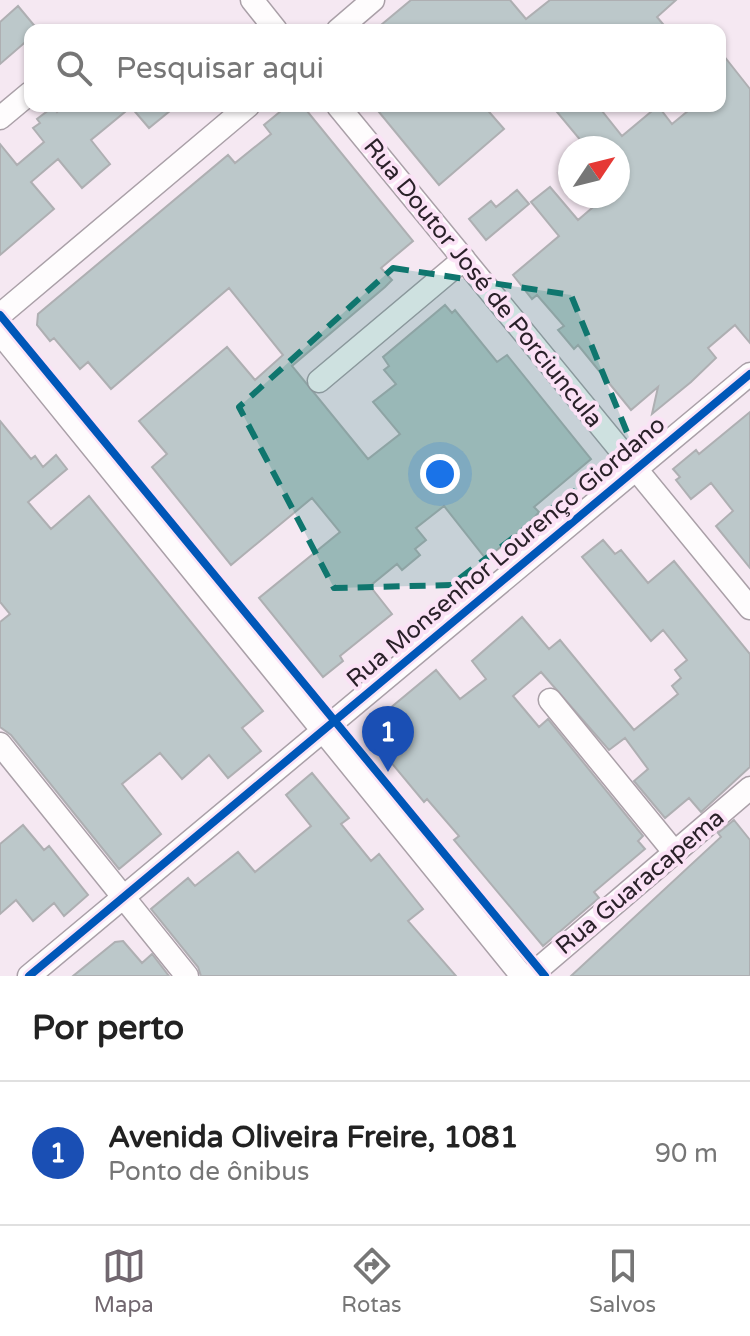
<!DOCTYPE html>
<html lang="pt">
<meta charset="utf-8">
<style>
:root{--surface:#fff;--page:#f6f6f6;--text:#222;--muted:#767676;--line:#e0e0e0;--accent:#71676f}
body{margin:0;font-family:"Varela Round",sans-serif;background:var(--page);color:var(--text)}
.compass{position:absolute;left:558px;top:136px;width:72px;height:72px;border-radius:50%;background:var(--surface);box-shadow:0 2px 6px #0004;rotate:55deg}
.you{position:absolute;left:440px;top:474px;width:28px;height:28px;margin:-20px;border:6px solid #fff;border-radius:50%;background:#1a73e8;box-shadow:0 0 0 12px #1a73e833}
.badge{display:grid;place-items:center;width:52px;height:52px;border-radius:50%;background:var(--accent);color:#fff;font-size:26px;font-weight:700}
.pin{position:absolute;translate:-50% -66px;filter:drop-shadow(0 2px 4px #0008)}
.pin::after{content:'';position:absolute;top:42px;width:28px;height:24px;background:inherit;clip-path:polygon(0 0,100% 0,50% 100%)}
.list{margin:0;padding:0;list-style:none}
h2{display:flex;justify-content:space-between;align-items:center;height:104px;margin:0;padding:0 32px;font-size:34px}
h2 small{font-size:26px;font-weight:400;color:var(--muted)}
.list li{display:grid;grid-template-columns:52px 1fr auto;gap:24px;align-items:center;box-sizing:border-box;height:144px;padding:0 32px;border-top:2px solid var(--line)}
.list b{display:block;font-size:30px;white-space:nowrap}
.list p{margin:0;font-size:26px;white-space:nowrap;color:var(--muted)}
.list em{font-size:26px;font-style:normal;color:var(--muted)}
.icon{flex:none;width:44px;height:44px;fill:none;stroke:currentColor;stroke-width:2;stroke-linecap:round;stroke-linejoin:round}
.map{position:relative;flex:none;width:750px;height:976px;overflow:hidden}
.search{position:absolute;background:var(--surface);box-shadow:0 2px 6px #0004;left:24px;right:24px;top:24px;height:88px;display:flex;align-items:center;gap:20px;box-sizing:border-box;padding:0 28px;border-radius:16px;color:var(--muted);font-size:30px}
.sheet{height:248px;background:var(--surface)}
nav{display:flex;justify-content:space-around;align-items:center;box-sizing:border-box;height:112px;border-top:2px solid var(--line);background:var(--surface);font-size:22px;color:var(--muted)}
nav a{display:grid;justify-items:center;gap:4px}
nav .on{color:var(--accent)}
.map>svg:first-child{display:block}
.building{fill:#bcc8ca;stroke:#aeafb2;stroke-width:2}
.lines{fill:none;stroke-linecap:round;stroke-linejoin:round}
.minor-casing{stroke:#aaa0a8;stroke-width:25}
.minor{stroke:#fefcfd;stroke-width:22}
.cycleway-casing{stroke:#fbe2f6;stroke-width:13}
.cycleway{stroke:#0057b8;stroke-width:8}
.marked{fill:#0f766e;fill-opacity:0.2;stroke:#0f766e;stroke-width:6;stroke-dasharray:16 10;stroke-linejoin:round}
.labels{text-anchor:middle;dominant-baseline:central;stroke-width:8;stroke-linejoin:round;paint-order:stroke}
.street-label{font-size:24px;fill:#2a2129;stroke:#fbe2f6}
</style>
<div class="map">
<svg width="750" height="976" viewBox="0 0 750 976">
<rect width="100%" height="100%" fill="#f5e8f2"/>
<path class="building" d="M411,0H510L526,19L550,0H676L657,17L668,30H375Z
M18,6L38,30H30V38L0,64V22Z
M720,51L750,89V343L735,325L708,348L716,358L691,382L652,414L658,387L631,410L578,345L574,349L558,330L564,326L537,295L532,299L513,275L559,236L531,202L550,187L578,220L606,196H618V148H587L552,106H598L622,136L658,106L672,124L694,106H720Z
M64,106H176L149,128L131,107L91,140L110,164L82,188L58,159L31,182L54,209L0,255V144L17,165L44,142L33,128L40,123L37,119L53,107L57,112Z
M287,106H303L413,241L381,268L392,280L385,287L292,366L368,459L400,434L373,402L396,384L384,370L389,366L383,357L445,305L452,313L455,310L497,362L507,355L591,459L534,507L539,512L528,525L486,559L444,506L416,528L426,540L415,549L420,555L402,570L397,564L370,586L392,614L340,656L343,661L323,677L259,598L340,532L312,498L231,565L152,467L167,454L139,421L227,347L255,380L283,355L229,288L111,389L88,362L80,369L54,338L50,341L37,325L38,314L228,155L235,163L271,134L264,125Z
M374,106H484L504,129L439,185Z
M517,190L529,204L486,240L469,219L491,201L496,207Z
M750,412V568L716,526L733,511L711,483L691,499L676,480L680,477L673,469L696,450L699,454Z
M0,421L31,459L35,456L43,467L56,455L67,469L28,502L51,529L89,496L263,711L242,728L261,751L228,778L209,755L182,779L160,753L122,784L161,834L119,869L11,735L0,727V622L10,614L0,602Z
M603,540L615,554L621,550L648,583L674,561L750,654V767L701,812L689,798L665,818L634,781L648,769L625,738L609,750L541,672L513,696L539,727L548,719L643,836L638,841L645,849L594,892L599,898L543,946L454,840L459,836L427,799L424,802L370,737L371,724L436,670L460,699L486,679L472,661L522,617L549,649L560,640L634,730L678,694L672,686L681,678L675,670L687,660L663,630L651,641L582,557Z
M312,773L349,818L341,824L371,861L379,854L423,909L408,921L456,976H201L198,967L151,909L188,878L195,886L238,852L255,872L311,826L286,795Z
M734,820L750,840V976H571L721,837L718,833Z
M23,825L44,850L49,846L88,895L64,916L54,903L33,921L16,900L0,914V844Z
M123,941L142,963L152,954L169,976H73L115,942Z"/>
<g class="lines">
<defs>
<path id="minor" d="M252,0L276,30
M338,30L373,0
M338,106L750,608
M0,118L30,93
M0,315L248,106
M0,333L522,976
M319,381L464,259
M550,700L675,853
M0,744L187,976
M29,976L750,374
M530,976L750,788"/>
</defs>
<use href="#minor" class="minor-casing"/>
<use href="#minor" class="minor"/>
<defs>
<path id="cycleway" d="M0,315L545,976
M29,976L750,374"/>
</defs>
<use href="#cycleway" class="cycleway-casing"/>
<use href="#cycleway" class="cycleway"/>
</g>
<path class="marked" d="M393,268L571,295L633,447L451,585L334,588L239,407Z"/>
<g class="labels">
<g class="street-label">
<text transform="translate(483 283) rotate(51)">Rua Doutor José de Porciuncula</text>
<text transform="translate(506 552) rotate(-40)">Rua Monsenhor Lourenço Giordano</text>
<text transform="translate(640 882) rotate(-40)">Rua Guaracapema</text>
</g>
</g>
</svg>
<svg class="compass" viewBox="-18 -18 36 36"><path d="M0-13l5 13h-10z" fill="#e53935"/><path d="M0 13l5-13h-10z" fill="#767676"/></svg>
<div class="you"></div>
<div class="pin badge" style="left:388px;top:772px;background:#1a4fb4">1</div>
<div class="search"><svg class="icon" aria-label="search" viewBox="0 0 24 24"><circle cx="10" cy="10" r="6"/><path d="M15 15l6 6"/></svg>Pesquisar aqui</div>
</div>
<section class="sheet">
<h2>Por perto<small></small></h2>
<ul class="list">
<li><span class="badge" style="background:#1a4fb4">1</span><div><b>Avenida Oliveira Freire, 1081</b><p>Ponto de ônibus</p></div><em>90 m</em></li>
</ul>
</section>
<nav>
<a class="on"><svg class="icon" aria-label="map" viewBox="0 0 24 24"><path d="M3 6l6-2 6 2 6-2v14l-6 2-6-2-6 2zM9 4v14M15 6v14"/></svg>Mapa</a>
<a><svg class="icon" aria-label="directions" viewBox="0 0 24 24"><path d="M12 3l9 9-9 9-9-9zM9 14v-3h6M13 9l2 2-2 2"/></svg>Rotas</a>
<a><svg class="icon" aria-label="saved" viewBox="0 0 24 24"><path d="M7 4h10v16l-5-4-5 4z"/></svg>Salvos</a>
</nav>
